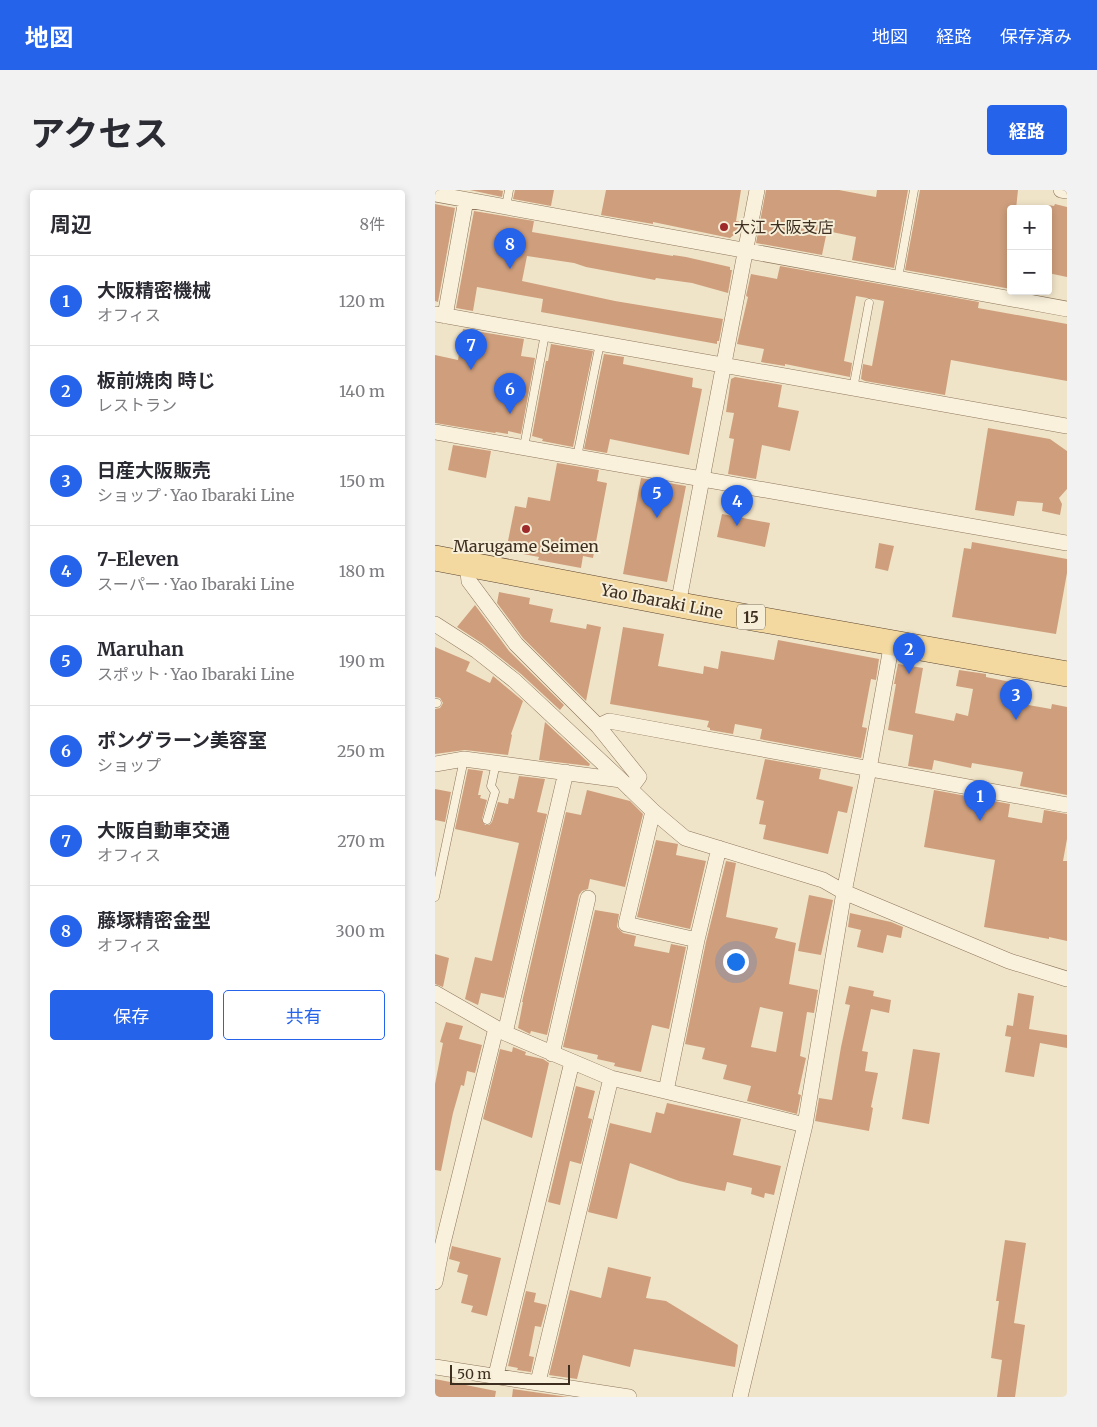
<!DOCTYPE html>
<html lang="ja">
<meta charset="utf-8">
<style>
:root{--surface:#fff;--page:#f2f2f3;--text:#2b2b33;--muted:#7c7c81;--line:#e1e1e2;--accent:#2563eb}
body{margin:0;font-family:Merriweather,"Noto Sans JP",serif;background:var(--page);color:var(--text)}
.controls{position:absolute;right:15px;top:15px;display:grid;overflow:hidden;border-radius:5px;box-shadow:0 2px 8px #0003}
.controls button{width:45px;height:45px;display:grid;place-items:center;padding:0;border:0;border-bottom:1px solid var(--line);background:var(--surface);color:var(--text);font:25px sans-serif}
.scale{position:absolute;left:15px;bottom:12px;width:120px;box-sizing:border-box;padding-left:5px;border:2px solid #3d2e20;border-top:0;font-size:14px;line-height:18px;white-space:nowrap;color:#3d2e20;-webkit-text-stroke:4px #f7eed8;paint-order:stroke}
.you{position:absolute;left:300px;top:771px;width:18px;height:18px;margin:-12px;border:4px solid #fff;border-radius:50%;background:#1a73e8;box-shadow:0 0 0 8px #1a73e833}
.badge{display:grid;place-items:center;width:32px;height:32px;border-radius:50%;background:var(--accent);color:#fff;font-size:16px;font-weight:700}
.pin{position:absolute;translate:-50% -41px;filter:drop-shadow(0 1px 2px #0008)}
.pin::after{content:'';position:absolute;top:26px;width:18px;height:15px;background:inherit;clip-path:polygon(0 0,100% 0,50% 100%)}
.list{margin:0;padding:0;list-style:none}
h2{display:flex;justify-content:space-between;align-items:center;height:65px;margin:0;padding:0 20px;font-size:21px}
h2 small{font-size:16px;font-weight:400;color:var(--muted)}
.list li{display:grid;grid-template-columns:32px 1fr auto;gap:15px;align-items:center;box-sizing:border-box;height:90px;padding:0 20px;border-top:1px solid var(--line)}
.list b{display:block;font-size:19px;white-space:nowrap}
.list p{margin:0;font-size:16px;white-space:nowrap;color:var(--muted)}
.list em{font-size:16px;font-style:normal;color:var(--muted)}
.actions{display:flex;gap:10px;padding:15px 20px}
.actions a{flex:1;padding:11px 0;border:1px solid var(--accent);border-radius:5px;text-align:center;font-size:18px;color:var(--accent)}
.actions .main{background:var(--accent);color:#fff}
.map{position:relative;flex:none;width:632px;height:1207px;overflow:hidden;border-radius:5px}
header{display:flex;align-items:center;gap:30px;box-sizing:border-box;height:70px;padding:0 25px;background:var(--accent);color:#fff}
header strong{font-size:24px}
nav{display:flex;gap:28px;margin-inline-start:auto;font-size:18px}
.intro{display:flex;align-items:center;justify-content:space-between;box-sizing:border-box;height:120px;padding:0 30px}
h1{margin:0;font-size:35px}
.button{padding:12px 22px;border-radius:5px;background:var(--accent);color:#fff;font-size:18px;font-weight:700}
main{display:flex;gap:30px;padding:0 30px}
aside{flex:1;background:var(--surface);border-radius:5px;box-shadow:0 2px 8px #0003}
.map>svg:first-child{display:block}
.building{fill:#cf9f7d;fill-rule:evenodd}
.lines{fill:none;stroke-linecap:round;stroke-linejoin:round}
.service-casing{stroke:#8d765c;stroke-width:9}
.minor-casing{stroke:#8d765c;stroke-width:16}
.primary-casing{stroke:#5b4430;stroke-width:26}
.service{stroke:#faf1dc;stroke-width:8}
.minor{stroke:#faf1dc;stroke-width:15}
.primary{stroke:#f3d9a0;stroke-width:25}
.poi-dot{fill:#9e2a2b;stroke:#f7eed8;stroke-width:2}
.labels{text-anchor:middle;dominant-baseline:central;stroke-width:4;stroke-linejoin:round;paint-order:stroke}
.shield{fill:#f7eed8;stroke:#756857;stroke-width:1}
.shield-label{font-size:15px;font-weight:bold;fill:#3d2e20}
.poi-label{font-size:16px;fill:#3d2e20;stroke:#f7eed8;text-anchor:start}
.street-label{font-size:16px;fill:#3d2e20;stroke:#f7eed8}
</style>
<header>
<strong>地図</strong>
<nav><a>地図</a><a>経路</a><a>保存済み</a></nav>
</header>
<div class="intro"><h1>アクセス</h1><a class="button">経路</a></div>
<main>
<aside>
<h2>周辺<small>8件</small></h2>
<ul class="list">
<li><span class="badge">1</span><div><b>大阪精密機械</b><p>オフィス</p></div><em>120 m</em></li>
<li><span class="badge">2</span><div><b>板前焼肉 時じ</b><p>レストラン</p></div><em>140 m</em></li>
<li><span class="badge">3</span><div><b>日産大阪販売</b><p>ショップ · Yao Ibaraki Line</p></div><em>150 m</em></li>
<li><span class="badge">4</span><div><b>7-Eleven</b><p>スーパー · Yao Ibaraki Line</p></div><em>180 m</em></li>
<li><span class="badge">5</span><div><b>Maruhan</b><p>スポット · Yao Ibaraki Line</p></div><em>190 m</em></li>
<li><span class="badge">6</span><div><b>ポングラーン美容室</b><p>ショップ</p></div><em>250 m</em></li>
<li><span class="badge">7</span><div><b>大阪自動車交通</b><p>オフィス</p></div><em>270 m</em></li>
<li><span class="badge">8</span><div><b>藤塚精密金型</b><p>オフィス</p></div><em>300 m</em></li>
</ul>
<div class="actions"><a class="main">保存</a><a>共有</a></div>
</aside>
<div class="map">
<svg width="632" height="1207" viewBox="0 0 632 1207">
<rect width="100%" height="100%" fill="#f0e4c8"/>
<path class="building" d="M35,0H63L68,1L67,7Z
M80,0H119L116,16L78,9Z
M171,0H306L301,31L306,32L305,40L295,48L218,32V34L166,25Z
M331,0H404L441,7L442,0H473L459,78L417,70L421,47L392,41L387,65L321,53Z
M485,0H583L581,19H576V99L470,80Z
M0,14L20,18L3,112L0,111Z
M620,14L632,17V87L613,83V15L619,16Z
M39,21L99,31L97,42L238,66V65L251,67L295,77V80H297L293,103L257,93L221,88L220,90L151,77L139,73L92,66L87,91L180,111L288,129L284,151H282V154L106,122L108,109L42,97L38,121L21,118Z
M345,76L544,112L543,118L632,134V191L516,170L510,205L430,191L426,189L428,174L437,176L449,111L421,106L409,171L417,173L415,187L350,174V176L326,172L329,159L302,154L313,107L311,106L316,84L342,89Z
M28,139L89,149L86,166L100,168L86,244L73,241V244L61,242L60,243L0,233V165L23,170Z
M116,154L158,161L138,257L107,251L108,249L97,246L111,171H113Z
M169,164L189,167L188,174L258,188L257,197L267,199L254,265L175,249L172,263L149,259Z
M300,187L347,195L343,217L364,221L355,261L327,255L321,289L293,284L299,249L294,248L299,223L291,222L296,189Z
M553,238L615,249L632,261V299L624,308L627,314L625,325L607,321L608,313L582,311L579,326L540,320Z
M18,255L56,261L51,288L13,280Z
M122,273L164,280L162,291L172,293L158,368L148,366L146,378L103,370L104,367L71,361L80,316L91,318L93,307L115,311Z
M206,288L251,296L232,392L188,384Z
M287,324L335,333L330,357L282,347Z
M537,352L632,369V383L621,444L517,427L529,358L536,359Z
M444,353L459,356L453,381L440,378Z
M64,402L95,408L94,414L118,419L115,432L151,439L152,434L166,437L151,511L88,448L62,413Z
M40,415L74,461L129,515L125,520L86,484L48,454L22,437Z
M188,437L229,444L223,476L268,484L269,476L283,479L286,461L339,470L343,450L444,469L441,490L436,489L427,537L432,538L426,568L325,549L327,539L300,534L298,544L275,540V538L272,537L274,531L175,514Z
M0,457L35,472L31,481L55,493L58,486L88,511L76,544L77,545L73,565L30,560L0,564V519L5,518L8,513L5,508L0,507Z
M463,474L488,478L480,523L519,531L521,523L533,526L538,499L521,496L524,480L551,484V487L585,494L582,513L616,519L617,514L632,517V605L585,596L588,582L537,573L536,578L499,570L497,580L473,576L478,545L453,540L461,494H459Z
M110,532L155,574L154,576L104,570Z
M330,569L386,579L384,589L418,597L412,623L403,621L393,664L328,649L331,635L324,634L329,611L321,609Z
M33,579L48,581L43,605H46L45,608L52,610L47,629L50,635H54L57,632L63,612L73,614L74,608L79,609L84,586L110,589L102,622L112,624L69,808L46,803L43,815L30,809L40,767L57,771L84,653L20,639Z
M0,599L16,602L10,632L0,630Z
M152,600L195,611L208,624L190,697L155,689L153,699L147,701L144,705L112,845L96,841L95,844L83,838L88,812H87L131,622L146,625Z
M499,600L575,614L573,627L607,633L609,620L632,624V649L628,671H632V751L614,747V749L549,737L560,670L489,657Z
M221,650L243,654L241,665L271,671L255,739L202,727Z
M291,671L301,673L291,727L343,738L340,748L361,753L354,794L383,800L379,823L372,822L365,866L371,868L363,904L366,905L362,924L312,911L316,896L288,889L292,875L267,869L270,858L250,854L271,752ZM325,817L348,822L341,862L316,857Z
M374,705L398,710L386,765L363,761Z
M160,720L184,724L182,737L188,743L201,746L199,756L234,763L236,754L251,757L234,839L217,835L206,882L179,876L180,873L162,869L163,865L128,857Z
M415,723L456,732L468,737L466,748L452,745L448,763L422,757L426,740L413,737Z
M0,764L14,768L8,797L0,794Z
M414,796L439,801L438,806L456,810L454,823L436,819L427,861L433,862L430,881L443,883L436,917L438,918L434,941L380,931L384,908L397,910L406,857L415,815L410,814Z
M583,803L599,806L594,839L632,845V858L605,853L599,887L570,882L576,847L570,846L572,835L578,836Z
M11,832L28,836L24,849L47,855L40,883L32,881L29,896L26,895L18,923L6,981L0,980V894L8,853L5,852Z
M78,857L91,862L90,865L108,869L114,873L97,948L48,929L65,859L77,862Z
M478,859L505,863L494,934L467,929Z
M141,896L160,901L153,928L157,929L146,974L135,971L125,1015L113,1012Z
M232,913L306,929L298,965L346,976L339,1005L330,1003L329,1008L316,1004L317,998L292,992L290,1001L265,996L244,991L195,973L182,1029L153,1022L175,933L216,943L221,922L229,924Z
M570,1050L591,1053L579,1133L590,1135L580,1207H562L567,1170L556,1168L564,1111H561Z
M17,1056L66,1068L52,1126L36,1122L38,1116L26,1113L33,1085L22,1082L25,1072L14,1069Z
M173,1077L216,1087L211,1108L231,1111L303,1155L300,1177L199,1159L195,1177L148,1165L142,1189L114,1185L135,1100L166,1108Z
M91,1101L101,1103L99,1112L112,1115L106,1137L100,1136L94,1166L99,1167L96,1182L82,1180L83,1178L73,1176Z
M0,1189L61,1201L60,1207H0Z
M78,1199L133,1207H77Z"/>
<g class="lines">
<defs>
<path id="service" d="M71,17L74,0
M463,88L479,0
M418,199L434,113
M89,257L110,144
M142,267L165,153
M0,513H2
M52,630L60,602L56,596L61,573
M0,707L29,569"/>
<path id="minor" d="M626,0L632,1
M0,4L632,119
M0,124L632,236
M10,126L31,10
M0,242L632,353
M32,374L34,391L81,454L163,536L204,587L195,599
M243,415L322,0
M0,434L42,461L80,491L186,590L218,621L250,648L388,690L409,702L574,771L632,789
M163,536L174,531L632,615
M0,574L29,569L186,590
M218,621L191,734L262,750L284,658
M0,803L70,843L176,888L370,935
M70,843L131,582
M117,864L153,708
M231,901L262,750
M0,1092L7,1057L61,838
M0,1177L194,1207
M61,1185L137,872
M103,1192L176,888
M305,1207L370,935L409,702L434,579L457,452"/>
<path id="primary" d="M0,368L256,417L632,484"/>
</defs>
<use href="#service" class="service-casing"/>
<use href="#minor" class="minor-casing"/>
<use href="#primary" class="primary-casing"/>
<use href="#service" class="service"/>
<use href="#minor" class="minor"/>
<use href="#primary" class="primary"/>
</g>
<g class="poi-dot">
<circle cx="289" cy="37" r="5"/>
<circle cx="91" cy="339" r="5"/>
</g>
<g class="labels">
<rect class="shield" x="302" y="414.5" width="28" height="25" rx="4"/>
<g class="shield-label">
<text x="316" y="427">15</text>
</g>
<g class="poi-label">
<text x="299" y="37">大江 大阪支店</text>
<text x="91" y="356" text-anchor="middle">Marugame Seimen</text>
</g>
<g class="street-label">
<text transform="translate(227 411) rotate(11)">Yao Ibaraki Line</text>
</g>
</g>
</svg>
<div class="controls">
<button>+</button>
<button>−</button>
</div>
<div class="scale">50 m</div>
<div class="you"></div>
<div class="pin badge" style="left:545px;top:631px">1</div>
<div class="pin badge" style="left:474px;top:484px">2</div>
<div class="pin badge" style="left:581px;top:530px">3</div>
<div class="pin badge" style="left:302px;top:336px">4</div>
<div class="pin badge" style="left:222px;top:328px">5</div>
<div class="pin badge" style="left:75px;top:224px">6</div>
<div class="pin badge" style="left:36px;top:180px">7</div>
<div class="pin badge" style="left:75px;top:79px">8</div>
</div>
</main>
